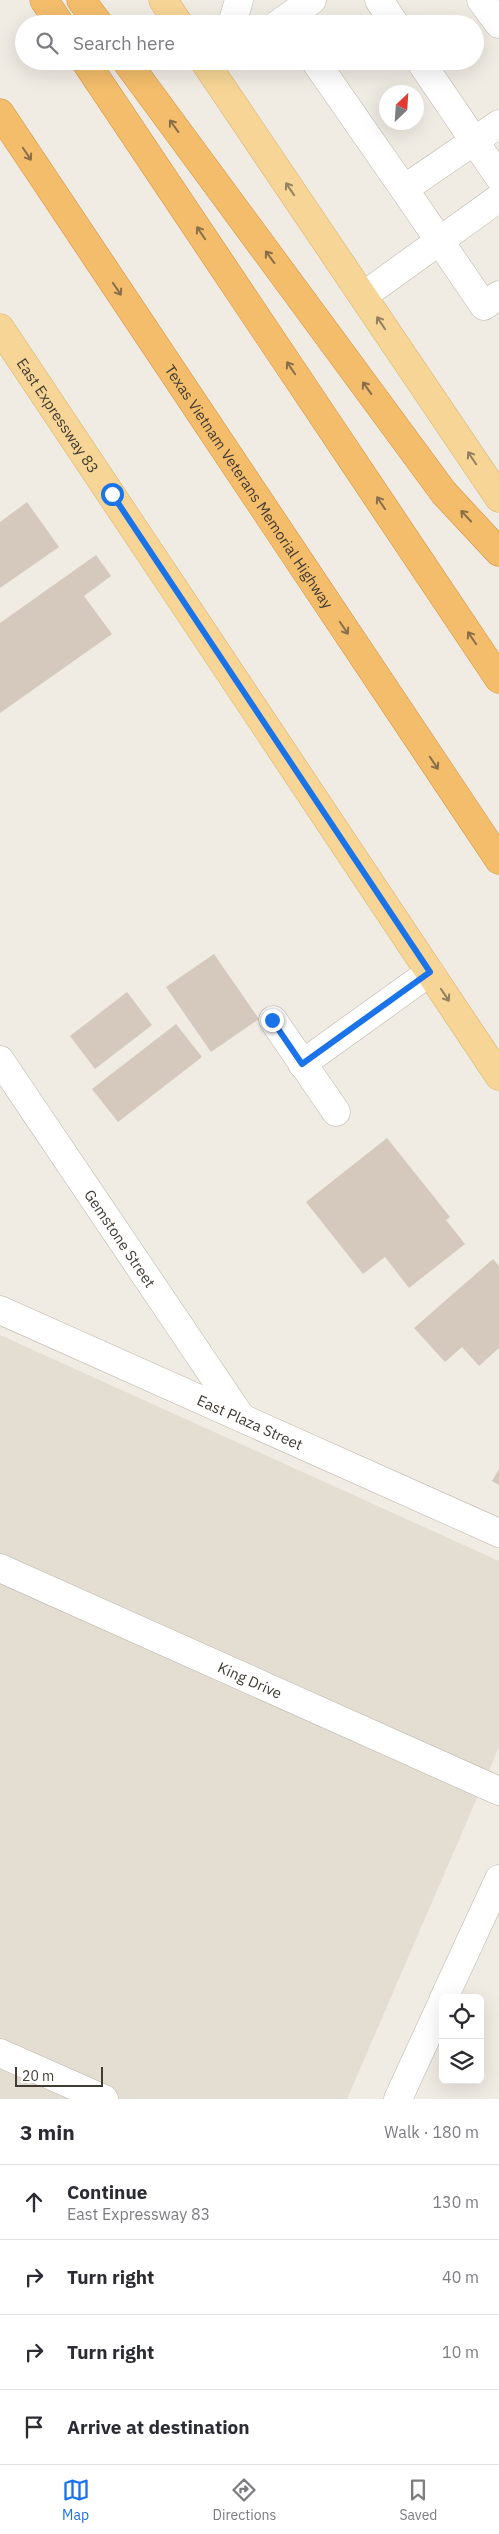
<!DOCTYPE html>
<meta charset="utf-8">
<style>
:root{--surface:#fff;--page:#f7f7f7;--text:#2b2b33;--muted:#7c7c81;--line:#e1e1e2;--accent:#1a73e8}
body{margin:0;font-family:"IBM Plex Sans",sans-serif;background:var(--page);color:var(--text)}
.controls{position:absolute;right:15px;bottom:15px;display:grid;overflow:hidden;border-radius:8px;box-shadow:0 5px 20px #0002}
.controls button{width:45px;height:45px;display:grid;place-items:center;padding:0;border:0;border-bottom:1px solid var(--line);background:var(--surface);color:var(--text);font:25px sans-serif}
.compass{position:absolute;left:379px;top:85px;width:45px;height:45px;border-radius:50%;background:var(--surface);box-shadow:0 5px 20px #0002;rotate:25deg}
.scale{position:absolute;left:15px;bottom:12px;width:88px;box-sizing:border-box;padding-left:5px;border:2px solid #413b34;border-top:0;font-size:14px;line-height:18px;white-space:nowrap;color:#413b34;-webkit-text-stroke:4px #fff;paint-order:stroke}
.stop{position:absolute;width:15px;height:15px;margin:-11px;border:4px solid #1a73e8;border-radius:50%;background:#fff}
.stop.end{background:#1a73e8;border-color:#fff;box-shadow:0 1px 5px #0008}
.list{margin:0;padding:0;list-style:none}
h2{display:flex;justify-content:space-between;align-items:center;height:65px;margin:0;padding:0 20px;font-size:21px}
h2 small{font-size:16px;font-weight:400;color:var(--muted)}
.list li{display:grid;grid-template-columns:32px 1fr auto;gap:15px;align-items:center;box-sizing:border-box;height:75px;padding:0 20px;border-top:1px solid var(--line)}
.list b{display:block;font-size:19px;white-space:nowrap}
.list p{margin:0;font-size:16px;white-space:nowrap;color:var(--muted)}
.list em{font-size:16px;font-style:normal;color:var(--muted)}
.icon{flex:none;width:28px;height:28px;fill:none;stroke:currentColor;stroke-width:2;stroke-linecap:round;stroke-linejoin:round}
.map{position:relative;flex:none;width:499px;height:2099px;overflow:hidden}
.search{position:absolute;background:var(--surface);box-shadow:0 5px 20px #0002;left:15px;right:15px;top:15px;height:55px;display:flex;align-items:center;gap:12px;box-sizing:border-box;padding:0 18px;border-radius:28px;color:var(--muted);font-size:19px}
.sheet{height:365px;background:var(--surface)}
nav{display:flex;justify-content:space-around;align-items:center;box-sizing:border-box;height:70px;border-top:1px solid var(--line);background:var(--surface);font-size:14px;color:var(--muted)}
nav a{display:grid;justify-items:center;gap:2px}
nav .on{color:var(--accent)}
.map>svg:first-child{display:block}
.residential{fill:#e4ddd1}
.building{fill:#d4c9bc}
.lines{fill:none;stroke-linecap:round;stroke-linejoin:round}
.minor-casing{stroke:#bdb5aa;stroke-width:29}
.major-casing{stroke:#d9b068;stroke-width:29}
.highway-casing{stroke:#d0913d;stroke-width:29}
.minor{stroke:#fff;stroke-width:28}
.major{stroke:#f6d596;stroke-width:28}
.highway{stroke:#f3bd6b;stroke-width:28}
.oneway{stroke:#886f4a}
.oneway2{stroke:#928060}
.route{stroke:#1a73e8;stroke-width:6}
.labels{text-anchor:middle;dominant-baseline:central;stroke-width:4;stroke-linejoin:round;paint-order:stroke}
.street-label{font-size:15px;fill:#413b34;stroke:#fff}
</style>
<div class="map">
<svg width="499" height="2099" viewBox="0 0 499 2099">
<rect width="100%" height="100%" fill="#f0ebe3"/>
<path class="residential" d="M0,1335L499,1561V1747L347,2099H0Z"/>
<path class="building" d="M27,502L59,547L0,588V522Z
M96,555L111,576L84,596L112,634L0,713V623Z
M214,954L259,1019L211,1052L166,987Z
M127,992L152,1025L95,1069L70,1036Z
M176,1024L202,1057L118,1122L92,1089Z
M387,1138L450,1217L446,1220L465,1244L409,1288L385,1257L363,1274L306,1202Z
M493,1259L499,1266V1348L479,1366L462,1347L445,1362L414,1328Z
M499,1469V1485L492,1481Z"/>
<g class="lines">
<defs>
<g id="minor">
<path d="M379,0L395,24"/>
<path d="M481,0L499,24"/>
<path d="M232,24L239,0"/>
<path d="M278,24L312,0"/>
<path d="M315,61L404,189L499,124"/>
<path d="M420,61L499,177"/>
<path d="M404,189L484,306L499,295"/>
<path d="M363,296L499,198"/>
<path d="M273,1020L336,1112"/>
<path id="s1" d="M0,1060L241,1417"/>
<path d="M302,1064L430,972"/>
<path id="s2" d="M0,1310L499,1533"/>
<path id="s3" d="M0,1568L499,1791"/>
<path d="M444,1998L499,1879"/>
<path d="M0,2053L104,2099"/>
<path d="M398,2099L443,2001"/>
</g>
<g id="major">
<path d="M163,0L179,24"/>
<path d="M204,61L499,498"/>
<path id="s4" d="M0,328L499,1076"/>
</g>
<g id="highway">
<path d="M44,0L60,24"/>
<path d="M81,0L99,24"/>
<path d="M85,61L499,679"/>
<path d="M126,61L444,493L499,552"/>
<path id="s5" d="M0,113L499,860"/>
</g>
</defs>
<use href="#minor" class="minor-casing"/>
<use href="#major" class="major-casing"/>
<use href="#highway" class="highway-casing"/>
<use href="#minor" class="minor"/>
<use href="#major" class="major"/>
<use href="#highway" class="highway"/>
</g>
<defs><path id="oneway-shaft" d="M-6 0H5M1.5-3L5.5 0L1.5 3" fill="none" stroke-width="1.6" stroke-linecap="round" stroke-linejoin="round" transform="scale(1.25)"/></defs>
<g class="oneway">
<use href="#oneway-shaft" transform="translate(174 126) rotate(-126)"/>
<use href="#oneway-shaft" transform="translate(27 154) rotate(56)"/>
<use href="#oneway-shaft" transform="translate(201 233) rotate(-124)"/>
<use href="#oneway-shaft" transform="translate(270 257) rotate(-126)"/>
<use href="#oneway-shaft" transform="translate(117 289) rotate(56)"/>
<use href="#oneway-shaft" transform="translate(291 368) rotate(-124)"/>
<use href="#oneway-shaft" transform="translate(367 388) rotate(-126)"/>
<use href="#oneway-shaft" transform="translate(381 503) rotate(-124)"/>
<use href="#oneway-shaft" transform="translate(466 516) rotate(-133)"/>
<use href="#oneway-shaft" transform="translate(344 628) rotate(56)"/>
<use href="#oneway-shaft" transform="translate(472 638) rotate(-124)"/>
<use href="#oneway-shaft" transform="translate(434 763) rotate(56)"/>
</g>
<g class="oneway2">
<use href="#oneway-shaft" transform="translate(290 189) rotate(-124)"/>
<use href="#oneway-shaft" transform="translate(381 323) rotate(-124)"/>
<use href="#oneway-shaft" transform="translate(472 458) rotate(-124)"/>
<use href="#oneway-shaft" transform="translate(445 995) rotate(56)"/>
</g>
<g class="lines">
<path class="route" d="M112,494L430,972L302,1064L272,1020"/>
</g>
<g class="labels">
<g class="street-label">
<text stroke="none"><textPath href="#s4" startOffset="105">East Expressway 83</textPath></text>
<text stroke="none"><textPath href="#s5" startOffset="449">Texas Vietnam Veterans Memorial Highway</textPath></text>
<text stroke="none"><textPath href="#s1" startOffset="215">Gemstone Street</textPath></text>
<text stroke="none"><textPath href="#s2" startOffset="274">East Plaza Street</textPath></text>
<text stroke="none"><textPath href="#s3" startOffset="274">King Drive</textPath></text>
</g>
</g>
</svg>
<div class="controls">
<button><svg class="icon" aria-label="locate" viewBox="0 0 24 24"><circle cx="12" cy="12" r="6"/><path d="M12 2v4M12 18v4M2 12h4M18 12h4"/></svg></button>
<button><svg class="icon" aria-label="layers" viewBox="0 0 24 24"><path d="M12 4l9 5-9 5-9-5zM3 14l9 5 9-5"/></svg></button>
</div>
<svg class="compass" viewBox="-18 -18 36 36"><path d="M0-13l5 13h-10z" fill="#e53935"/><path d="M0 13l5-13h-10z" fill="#7c7c81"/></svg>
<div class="scale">20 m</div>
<div class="stop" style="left:112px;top:494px"></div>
<div class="stop end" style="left:272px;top:1020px"></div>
<div class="search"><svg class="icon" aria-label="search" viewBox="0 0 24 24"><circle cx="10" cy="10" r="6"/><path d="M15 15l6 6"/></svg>Search here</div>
</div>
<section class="sheet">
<h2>3 min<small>Walk · 180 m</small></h2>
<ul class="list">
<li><svg class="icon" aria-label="ahead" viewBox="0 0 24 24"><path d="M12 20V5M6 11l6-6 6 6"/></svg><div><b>Continue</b><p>East Expressway 83</p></div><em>130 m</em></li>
<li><svg class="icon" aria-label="right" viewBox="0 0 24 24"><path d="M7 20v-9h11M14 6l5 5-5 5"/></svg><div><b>Turn right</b></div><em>40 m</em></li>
<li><svg class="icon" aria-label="right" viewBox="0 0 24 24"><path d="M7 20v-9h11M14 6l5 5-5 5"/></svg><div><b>Turn right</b></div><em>10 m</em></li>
<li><svg class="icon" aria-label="arrive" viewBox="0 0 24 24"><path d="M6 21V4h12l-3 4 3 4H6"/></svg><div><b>Arrive at destination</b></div></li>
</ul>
</section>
<nav>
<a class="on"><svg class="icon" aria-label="map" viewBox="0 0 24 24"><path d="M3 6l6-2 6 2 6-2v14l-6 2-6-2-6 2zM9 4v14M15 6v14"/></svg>Map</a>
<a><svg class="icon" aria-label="directions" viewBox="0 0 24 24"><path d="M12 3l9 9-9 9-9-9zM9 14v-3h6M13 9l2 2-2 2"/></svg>Directions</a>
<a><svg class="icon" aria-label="saved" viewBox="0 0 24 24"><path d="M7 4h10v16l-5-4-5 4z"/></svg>Saved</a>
</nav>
